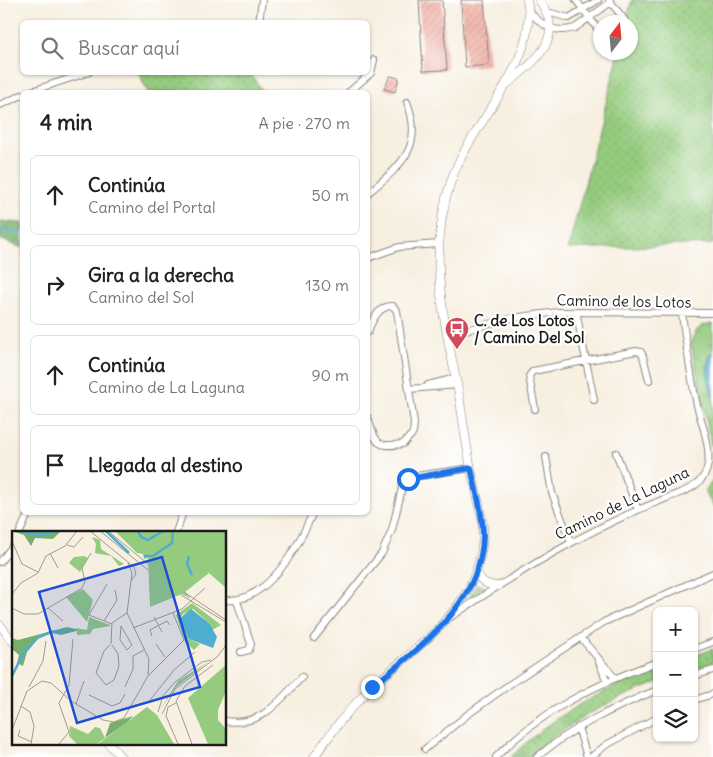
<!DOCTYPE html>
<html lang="es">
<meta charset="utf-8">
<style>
:root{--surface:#fff;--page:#f2f2f2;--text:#222;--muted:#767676;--line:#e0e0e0}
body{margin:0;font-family:Delius,sans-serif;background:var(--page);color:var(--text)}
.controls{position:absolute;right:15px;bottom:15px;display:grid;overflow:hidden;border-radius:8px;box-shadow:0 1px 4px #0004}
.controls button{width:45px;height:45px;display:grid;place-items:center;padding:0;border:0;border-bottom:1px solid var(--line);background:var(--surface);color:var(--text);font:25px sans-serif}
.compass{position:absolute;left:593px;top:15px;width:45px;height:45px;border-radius:50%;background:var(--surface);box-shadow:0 1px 4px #0004;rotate:16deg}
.stop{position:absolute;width:15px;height:15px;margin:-11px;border:4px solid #1a73e8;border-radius:50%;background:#fff}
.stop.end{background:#1a73e8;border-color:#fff;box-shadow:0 1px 5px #0008}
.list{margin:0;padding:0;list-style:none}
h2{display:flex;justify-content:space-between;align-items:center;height:65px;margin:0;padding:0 20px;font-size:21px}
h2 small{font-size:16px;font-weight:400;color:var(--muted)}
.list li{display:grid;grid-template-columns:32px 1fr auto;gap:15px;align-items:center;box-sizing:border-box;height:80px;margin:0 10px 10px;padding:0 10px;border:1px solid var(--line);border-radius:8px}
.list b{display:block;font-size:19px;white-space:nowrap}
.list p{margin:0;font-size:16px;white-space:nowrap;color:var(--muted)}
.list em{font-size:16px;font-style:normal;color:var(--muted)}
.icon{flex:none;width:28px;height:28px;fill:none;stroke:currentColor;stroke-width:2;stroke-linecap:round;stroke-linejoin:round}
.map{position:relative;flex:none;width:713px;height:757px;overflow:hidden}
.search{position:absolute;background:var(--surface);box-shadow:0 1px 4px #0004;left:20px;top:20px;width:350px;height:55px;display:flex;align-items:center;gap:12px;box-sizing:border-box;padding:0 18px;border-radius:8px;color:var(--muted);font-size:19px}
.panel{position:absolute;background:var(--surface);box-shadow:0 1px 4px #0004;left:20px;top:90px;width:350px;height:425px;border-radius:8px}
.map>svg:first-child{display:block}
.grass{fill:url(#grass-dots);stroke:#58744d}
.forest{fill:url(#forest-crowns);stroke:#4a6644}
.park{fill:url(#park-tufts);stroke:#58744d}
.water{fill:url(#water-ripples);stroke:#366475}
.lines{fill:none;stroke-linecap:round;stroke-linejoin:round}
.stream{stroke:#4fadce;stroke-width:2.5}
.building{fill:url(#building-hatch)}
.minor-casing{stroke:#8a867e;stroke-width:8}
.tertiary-casing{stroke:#8a867e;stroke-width:9}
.minor{stroke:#fff;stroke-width:6}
.tertiary{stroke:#fff;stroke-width:8}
.route{stroke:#1a73e8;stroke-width:6}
.labels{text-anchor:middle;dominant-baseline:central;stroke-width:4.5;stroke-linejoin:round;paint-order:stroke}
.street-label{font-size:15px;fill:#1c1c1c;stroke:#fff}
.poi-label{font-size:15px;font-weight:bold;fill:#1c1c1c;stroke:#fff;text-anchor:start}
.inset-river{fill:none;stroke:#4fadce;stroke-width:2.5}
.inset-road{fill:none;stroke:#9f9b92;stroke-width:1}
.view{fill:#1d4ed8;fill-opacity:0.15;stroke:#1d4ed8;stroke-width:2.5}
.inset-edge{fill:none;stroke:#1c1c1c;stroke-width:2.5}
</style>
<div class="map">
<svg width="713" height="757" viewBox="0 0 713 757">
<defs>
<pattern id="grass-dots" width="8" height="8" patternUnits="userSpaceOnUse" patternTransform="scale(1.25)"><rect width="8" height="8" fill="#94cb7e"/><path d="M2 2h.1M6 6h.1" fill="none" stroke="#7fae6c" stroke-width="1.8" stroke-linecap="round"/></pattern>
<pattern id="forest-crowns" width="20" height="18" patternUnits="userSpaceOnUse" patternTransform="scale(1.25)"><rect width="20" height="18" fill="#77af6d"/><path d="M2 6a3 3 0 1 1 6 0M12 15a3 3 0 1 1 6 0" fill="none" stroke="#618e59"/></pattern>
<pattern id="park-tufts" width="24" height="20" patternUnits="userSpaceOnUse" patternTransform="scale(1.25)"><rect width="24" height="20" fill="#94cb7e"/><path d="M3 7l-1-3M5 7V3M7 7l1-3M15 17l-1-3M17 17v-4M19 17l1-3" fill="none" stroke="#7fae6c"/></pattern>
<pattern id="water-ripples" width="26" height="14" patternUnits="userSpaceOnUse" patternTransform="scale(1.25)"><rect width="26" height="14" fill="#4fadce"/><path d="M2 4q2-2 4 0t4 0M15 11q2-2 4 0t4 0" fill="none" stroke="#418ca6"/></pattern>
<pattern id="building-hatch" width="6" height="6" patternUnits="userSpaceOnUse" patternTransform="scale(1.25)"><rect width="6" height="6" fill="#f1afa4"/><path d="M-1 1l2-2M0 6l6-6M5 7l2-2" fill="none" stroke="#ce968d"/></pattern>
</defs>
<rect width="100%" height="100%" fill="#fff"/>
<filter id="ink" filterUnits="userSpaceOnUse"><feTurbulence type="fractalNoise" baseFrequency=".02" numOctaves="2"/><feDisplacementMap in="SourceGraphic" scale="10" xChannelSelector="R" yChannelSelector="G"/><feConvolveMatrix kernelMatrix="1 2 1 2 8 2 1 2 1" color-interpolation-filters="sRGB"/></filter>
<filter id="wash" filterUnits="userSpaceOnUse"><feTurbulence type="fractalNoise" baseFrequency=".0096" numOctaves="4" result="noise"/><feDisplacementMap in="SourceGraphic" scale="20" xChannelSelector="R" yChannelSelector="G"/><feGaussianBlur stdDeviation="1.12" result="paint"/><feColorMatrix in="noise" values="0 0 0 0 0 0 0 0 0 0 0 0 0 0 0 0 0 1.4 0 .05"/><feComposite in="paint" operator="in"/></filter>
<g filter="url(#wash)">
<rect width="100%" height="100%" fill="#f7efe0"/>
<path class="grass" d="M632,0H713V244L568,249L619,53L630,52V22H626Z
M138,73H250L263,92H148Z
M477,584L484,587V590L467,602Z
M713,649V662L694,669V656Z
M657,669V683C610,700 566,724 529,757H511C552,716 603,689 657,669Z"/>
<path class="forest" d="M0,221L22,223V248L0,239Z"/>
<path class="park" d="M713,323V352L709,357L707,366L713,401V454L691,344C694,331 699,325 713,323Z
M713,480V506L705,492Z"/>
<path class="water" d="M713,352V401C711,387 702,364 713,352Z"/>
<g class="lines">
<path class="stream" d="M0,230L22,234"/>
</g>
<g id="blocks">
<path class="building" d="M419,0H442L447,70L423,71Z
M461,0H484L489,65L465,67Z
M390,76L399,78L395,92L384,89Z"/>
</g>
</g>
<g filter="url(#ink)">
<use href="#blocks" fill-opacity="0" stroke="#8a867e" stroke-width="1"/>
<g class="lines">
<defs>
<path id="minor" d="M576,0L600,32
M609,0L624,19
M529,11C542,26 554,34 575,28L611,2
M547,12L569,18L598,0
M259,22L262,0
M29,92L89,72
M349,92L371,73L374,60
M0,105L22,95
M368,193C400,166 425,148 407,102
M368,258L399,247L438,244
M576,311L594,400
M368,332C372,320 379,305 393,306L397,311L414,423L413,433L403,444C375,448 376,443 368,418
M447,335L512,318L558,312L713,313
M428,385L456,378
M409,389L457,385
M535,409L529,376L533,371L636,351L641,352L643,356L649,380
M616,453L638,510
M546,457L552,493L571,543
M20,532L29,512
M176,532L183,512
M0,562L14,544
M225,600C267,604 299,546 313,512
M237,601L251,644L249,650L241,652
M451,617C520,571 589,528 667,498C685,491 705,486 708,464C711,444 700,420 696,401C690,372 686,343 682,314
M314,638L382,553L392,530L403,484L416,476L471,468
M581,638L615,678
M694,649L713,642
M597,657L607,682
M694,676L713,670
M694,700L713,694
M225,721C262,727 278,702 302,677
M578,727L587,757
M425,749L467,715L510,684L604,622L713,573
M496,757C540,711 598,683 657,662
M537,757C573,727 613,708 657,690
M591,757L606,745L657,718"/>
<path id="tertiary" d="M506,85C534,62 568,38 539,0
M477,573C482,583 487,585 498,586
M0,625L14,643
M108,743L121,757
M314,757C332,732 349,708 372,687C424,639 486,604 483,524C480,506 475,487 471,469C465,439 462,409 456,379C442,312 428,249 451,181C470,123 540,63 527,0"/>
</defs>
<use href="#minor" class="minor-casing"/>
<use href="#tertiary" class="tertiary-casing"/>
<use href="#minor" class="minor"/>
<use href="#tertiary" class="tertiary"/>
</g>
</g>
<g class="lines" filter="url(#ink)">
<path class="route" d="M372,687C419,647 482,604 483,536C483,513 476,491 471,468L408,479"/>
</g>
<defs>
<symbol id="bus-pin" viewBox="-11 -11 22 30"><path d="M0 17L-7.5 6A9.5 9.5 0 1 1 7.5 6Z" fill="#d1495b" stroke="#fff"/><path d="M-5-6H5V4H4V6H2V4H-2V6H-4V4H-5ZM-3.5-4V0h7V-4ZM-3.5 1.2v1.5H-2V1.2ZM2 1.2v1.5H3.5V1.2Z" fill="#fff"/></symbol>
</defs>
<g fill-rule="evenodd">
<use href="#bus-pin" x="443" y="315" width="28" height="38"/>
</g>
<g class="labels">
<g class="street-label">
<text transform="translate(624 301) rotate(1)">Camino de los Lotos</text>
<text transform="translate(622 503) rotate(-26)">Camino de La Laguna</text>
</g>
<g class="poi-label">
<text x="474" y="320">C. de Los Lotos<tspan x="474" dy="17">/ Camino Del Sol</tspan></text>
</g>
</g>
<g transform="translate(12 531)">
<rect width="214" height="214" fill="#f7efe0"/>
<path d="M103,0H214V57L197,42L173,61L179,68L170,63L138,76L136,27L132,28L131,23L125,22ZM80,6L88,9L89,18L112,33L107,35L99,25L83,22L84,13ZM72,25L76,27L68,41L57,32L62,26ZM71,58L81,69L75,91L54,66ZM196,131L164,156L148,179L166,150ZM214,134V160L206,179V189L214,198V213H196L176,167ZM135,176L145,184L162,213H86ZM58,195L76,203L83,196L88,197L93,207L85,213H65L57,205Z" fill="#94cb7e"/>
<path d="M0,0H49L41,8L23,7L19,15L12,4ZM55,96L68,99L49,104L40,102L26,108L15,121L11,135L5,132L7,124L0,118V107L6,109ZM121,185L114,192L93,207L98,192Z" fill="#77af6d"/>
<path d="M180,72L209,94L200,99L197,92L181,78L171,83L167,88L177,108L188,113L182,119L173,111L164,84ZM77,86L98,94V95L81,98L78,103L65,104L64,97L75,99Z" fill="#94cb7e"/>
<path d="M179,78L197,92L205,106L201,117L177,108L167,88Z" fill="#4fadce"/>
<path class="inset-river" d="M9,0L29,5L43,0M94,0L117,22M126,0L129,6L136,9L151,0M132,25H141L160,12L161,0M177,25L175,33L180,44M0,145L12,121L26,106L39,101L62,99"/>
<path class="inset-road" d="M78,0L122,36L124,43L119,50M88,0L136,39M96,0L136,33M0,10L10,33L26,41M55,14L62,16L71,6M38,22L46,37M116,32L120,42L115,82L137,128L136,144M95,53L77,84L100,93M172,61L214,89M0,63L9,52L26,42L34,25L53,15L65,0M169,64L214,91M0,77L12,83H26L70,57L73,51L70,37L79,22M36,77L51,90M142,86L150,101M92,90L105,69L103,59M109,95L120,114L115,119L108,109ZM121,97L170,78L193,57M140,105L138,99L155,90L158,94M99,113L100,92L115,82M144,113L153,126M98,114L92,120L84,142L94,154L102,149L107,135L106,123L100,114M17,156L31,130L34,110M113,156L121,138V125L132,119M77,164L100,175L108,172L113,163M138,169L162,139L183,121M164,172L156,176L154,185L166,213M64,173L72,150M9,175L18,181L22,195L19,213M146,181L151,165L162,152L190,131L199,129M150,183L163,158L206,125L214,114M0,199L15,160L30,150L39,152L59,170L91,189L102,191L112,187L136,145L172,109L161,82M8,199L6,205L20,211M47,213L57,201L47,172L57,154L61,108M180,213L164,170L173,155L201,134"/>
<path class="view" d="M150,26L188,156L65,192L27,61Z"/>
<rect width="214" height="214" class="inset-edge"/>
</g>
</svg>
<div class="controls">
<button>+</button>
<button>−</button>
<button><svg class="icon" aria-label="layers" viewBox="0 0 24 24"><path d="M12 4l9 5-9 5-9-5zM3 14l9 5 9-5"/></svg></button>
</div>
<svg class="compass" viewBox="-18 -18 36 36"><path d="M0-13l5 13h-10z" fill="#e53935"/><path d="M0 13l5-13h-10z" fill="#767676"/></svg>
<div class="stop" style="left:408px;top:479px"></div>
<div class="stop end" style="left:372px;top:687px"></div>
<div class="search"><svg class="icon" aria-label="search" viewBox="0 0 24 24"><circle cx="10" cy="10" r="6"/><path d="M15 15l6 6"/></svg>Buscar aquí</div>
<section class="panel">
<h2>4 min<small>A pie · 270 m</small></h2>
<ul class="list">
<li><svg class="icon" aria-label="ahead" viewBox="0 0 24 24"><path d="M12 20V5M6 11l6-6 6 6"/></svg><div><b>Continúa</b><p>Camino del Portal</p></div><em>50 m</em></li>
<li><svg class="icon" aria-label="right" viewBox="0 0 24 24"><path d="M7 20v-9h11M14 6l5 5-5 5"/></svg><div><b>Gira a la derecha</b><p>Camino del Sol</p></div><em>130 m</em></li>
<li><svg class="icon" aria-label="ahead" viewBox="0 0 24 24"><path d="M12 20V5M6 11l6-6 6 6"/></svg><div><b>Continúa</b><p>Camino de La Laguna</p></div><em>90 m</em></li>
<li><svg class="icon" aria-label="arrive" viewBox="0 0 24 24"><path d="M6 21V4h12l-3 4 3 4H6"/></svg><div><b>Llegada al destino</b></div></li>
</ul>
</section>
</div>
